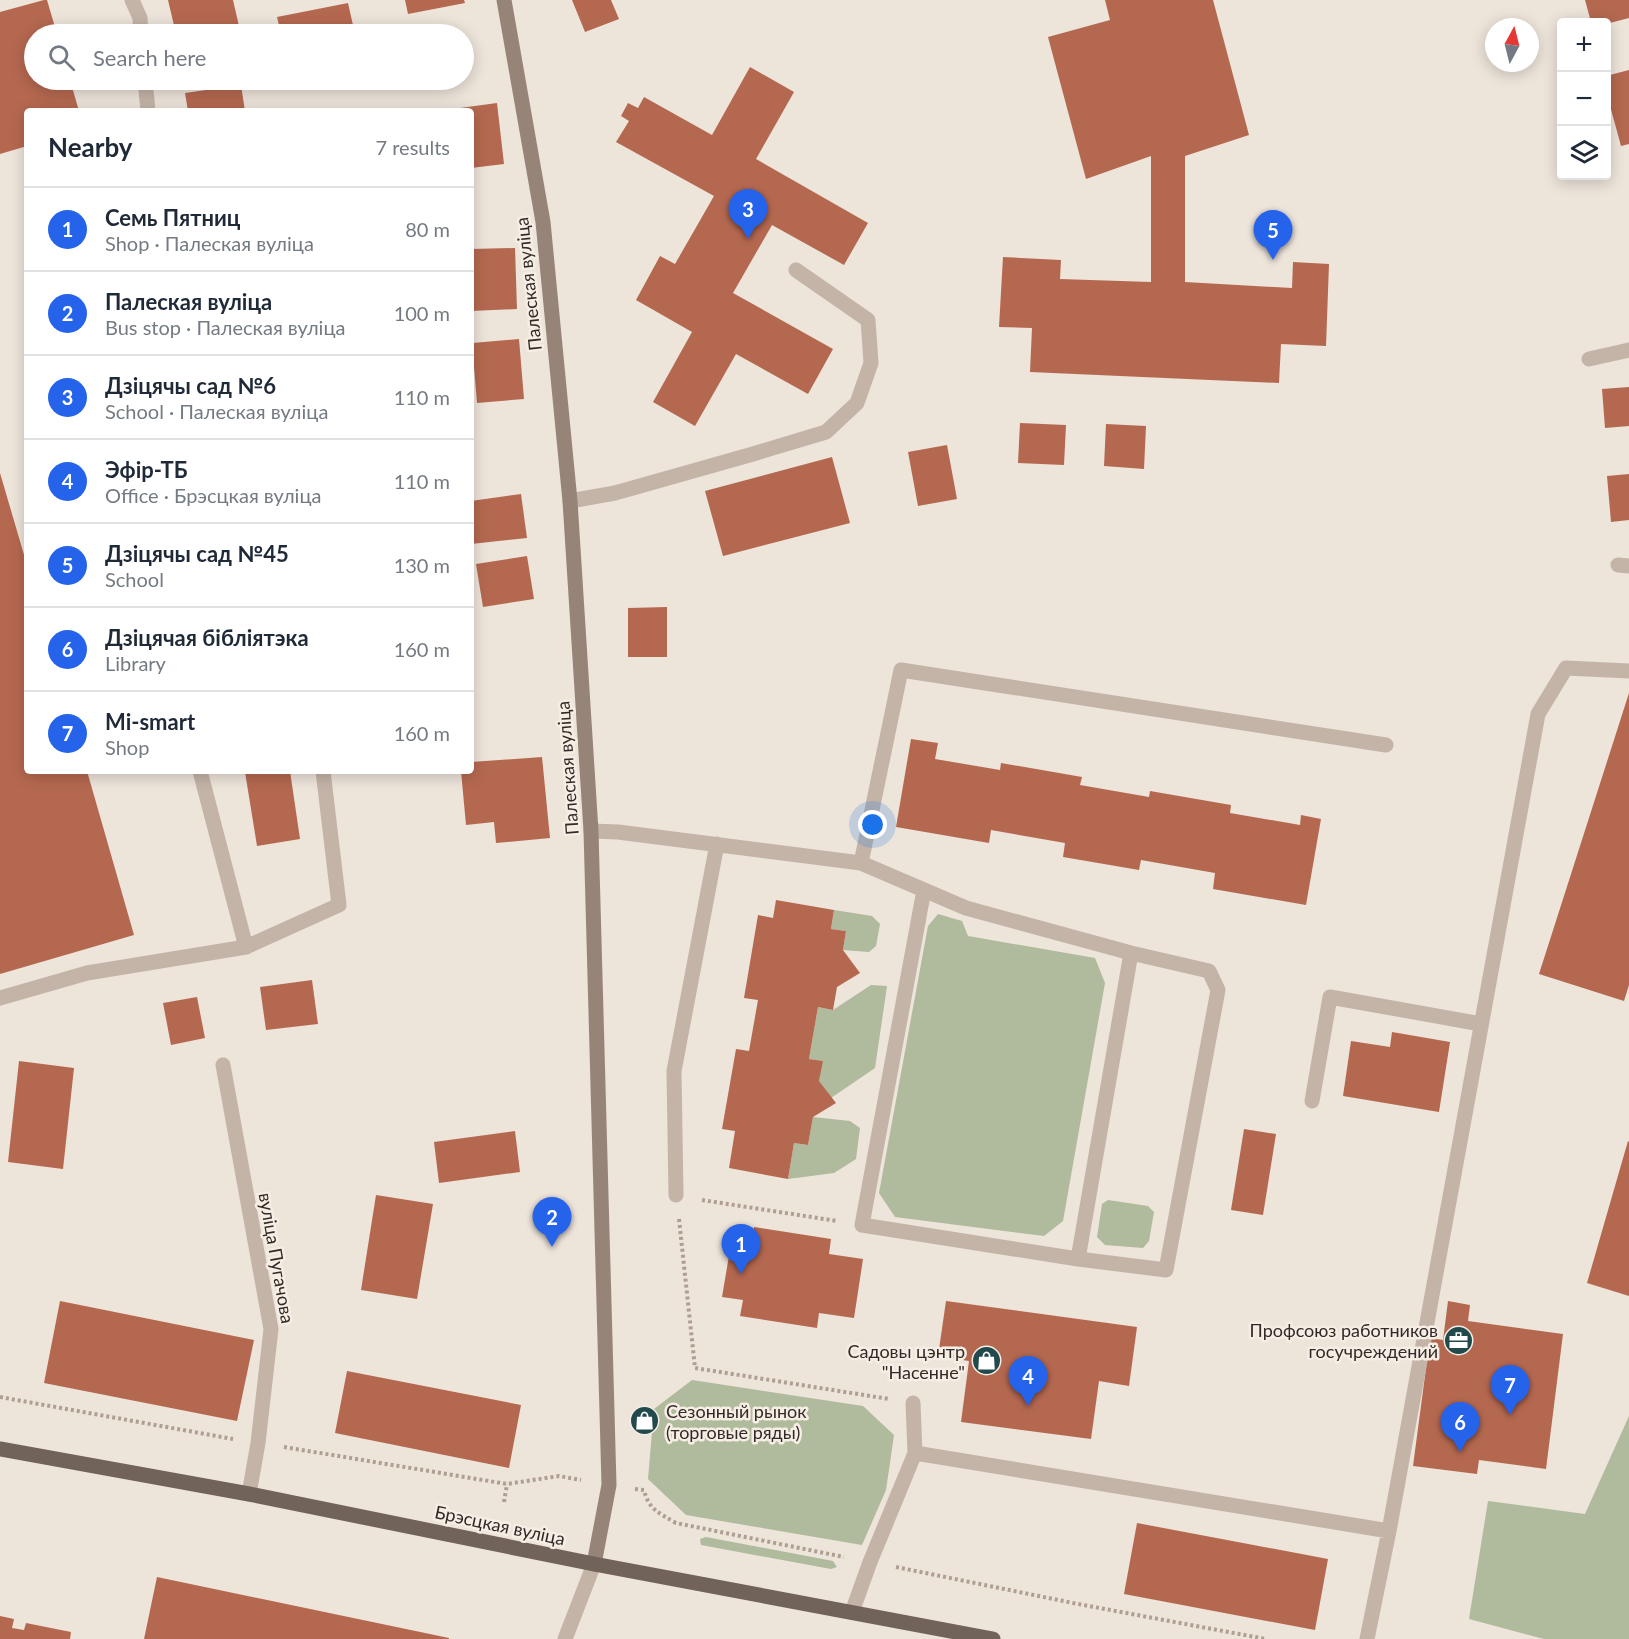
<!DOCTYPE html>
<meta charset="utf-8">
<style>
:root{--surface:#fff;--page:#f2f2f3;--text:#1f2937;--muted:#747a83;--line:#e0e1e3;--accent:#2563eb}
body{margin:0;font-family:Lato,sans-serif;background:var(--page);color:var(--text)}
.controls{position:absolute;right:18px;top:18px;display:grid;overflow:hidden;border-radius:6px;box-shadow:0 3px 15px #0003}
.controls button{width:54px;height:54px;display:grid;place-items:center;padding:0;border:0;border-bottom:2px solid var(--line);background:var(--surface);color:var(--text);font:30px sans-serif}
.compass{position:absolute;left:1485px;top:18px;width:54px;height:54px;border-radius:50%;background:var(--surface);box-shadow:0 3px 15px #0003;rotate:7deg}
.you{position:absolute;left:873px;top:825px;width:21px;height:21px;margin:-15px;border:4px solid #fff;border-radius:50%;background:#1a73e8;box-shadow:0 0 0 9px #1a73e833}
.badge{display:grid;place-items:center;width:39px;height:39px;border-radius:50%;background:var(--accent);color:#fff;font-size:20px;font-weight:700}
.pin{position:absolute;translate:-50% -50px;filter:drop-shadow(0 2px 3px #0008)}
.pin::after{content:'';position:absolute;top:32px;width:21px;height:18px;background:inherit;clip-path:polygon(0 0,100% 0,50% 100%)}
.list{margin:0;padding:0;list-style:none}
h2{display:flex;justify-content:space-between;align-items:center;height:78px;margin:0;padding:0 24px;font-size:26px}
h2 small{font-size:20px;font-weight:400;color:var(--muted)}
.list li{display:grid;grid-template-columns:39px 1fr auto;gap:18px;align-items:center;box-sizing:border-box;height:84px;padding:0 24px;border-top:2px solid var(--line)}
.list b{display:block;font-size:22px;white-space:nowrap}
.list p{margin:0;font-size:20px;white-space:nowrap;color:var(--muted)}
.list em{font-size:20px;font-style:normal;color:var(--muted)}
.icon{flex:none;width:33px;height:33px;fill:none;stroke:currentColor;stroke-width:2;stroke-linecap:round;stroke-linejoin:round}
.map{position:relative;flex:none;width:1629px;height:1639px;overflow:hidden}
.search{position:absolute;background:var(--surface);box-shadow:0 3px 15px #0003;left:24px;top:24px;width:450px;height:66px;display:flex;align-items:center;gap:15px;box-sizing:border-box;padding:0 21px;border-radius:33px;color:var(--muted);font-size:22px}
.panel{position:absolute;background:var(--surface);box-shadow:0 3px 15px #0003;left:24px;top:108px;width:450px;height:666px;border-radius:6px}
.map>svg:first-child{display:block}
.green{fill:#b0ba9c}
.building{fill:#b56850}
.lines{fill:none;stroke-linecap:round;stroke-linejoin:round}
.path{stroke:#af9f92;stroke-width:4;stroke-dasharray:3 3;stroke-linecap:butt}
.lane{stroke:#c4b4a8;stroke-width:15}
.street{stroke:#c4b4a8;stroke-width:15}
.secondary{stroke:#978479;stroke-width:15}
.primary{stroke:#71625a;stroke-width:15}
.labels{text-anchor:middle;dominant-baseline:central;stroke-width:5;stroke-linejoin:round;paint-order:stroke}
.street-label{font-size:18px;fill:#312a27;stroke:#f6eee5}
.poi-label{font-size:18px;fill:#312a27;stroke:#f6eee5;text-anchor:end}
</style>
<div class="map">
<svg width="1629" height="1639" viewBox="0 0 1629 1639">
<rect width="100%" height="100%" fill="#ede4da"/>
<path class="green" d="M834,910L872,916L880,924L876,946L869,952L843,950L846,931L831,929Z
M938,914L962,921L968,936L1095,958L1105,983L1063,1221L1044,1236L895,1217L879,1193L928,926Z
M871,985L887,986L875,1068L831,1098L819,1081L822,1061L809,1059L818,1007L833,1010Z
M813,1117L850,1121L860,1128L856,1159L834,1173L788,1179L794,1143L808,1145Z
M1108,1200L1148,1206L1154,1212L1149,1241L1143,1248L1105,1245L1097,1237L1102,1204Z
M692,1380L863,1406L894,1435L886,1490L862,1545L686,1515L648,1479L654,1409Z
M1629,1416V1639H1544L1469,1619L1488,1501L1585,1514Z
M706,1537L833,1561L837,1567L831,1569L701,1545L700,1539Z"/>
<path class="building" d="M44,0H47L57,34H34V80H70L79,111H27V146L0,154V12Z
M168,0H233L239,26L196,34H176Z
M405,0H464L465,3L408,14Z
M572,0H611L619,19L585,32Z
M1105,0H1213L1249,135L1185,156V282L1292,288L1293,262L1329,264L1326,346L1281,344L1279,383L1030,372L1032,328L999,327L1003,257L1061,260L1060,279L1151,282V156L1086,179L1048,37L1110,20Z
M1585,0H1629V18L1606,24L1591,22Z
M348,3L355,34H281L277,17Z
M750,67L794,92L756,159L868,223L844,265L772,225L733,293L833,349L808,394L736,354L695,426L653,402L692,332L636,300L660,256L675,264L714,196L616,142L629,121L621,116L628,103L638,108L644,97L712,135Z
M1629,70V144L1621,146L1606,91V76Z
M241,85L245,111H188L185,93Z
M497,103L504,164L471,168V111L445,110Z
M515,248L517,309L471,311V249Z
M519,339L524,399L477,403L472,343Z
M1629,387V426L1605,428L1602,389Z
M1020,423L1066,425L1064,465L1018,463Z
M1106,424L1146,426L1144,469L1104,466Z
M947,445L957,499L918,506L908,452Z
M832,457L850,523L723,556L705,491Z
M0,473L27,565V771H87L134,935L0,974Z
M1629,474V520L1611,522L1607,476Z
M521,494L527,538L471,544V501Z
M527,556L534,599L483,607L476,564Z
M667,607V657H628V608Z
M1629,693V985L1624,1001L1539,974Z
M911,739L938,743L935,759L1000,770L1001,763L1082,777L1080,785L1149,797L1150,791L1231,805L1230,813L1300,825L1301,815L1321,819L1306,905L1213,889L1215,873L1141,860L1139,870L1063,857L1065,843L991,830L989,843L896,827Z
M542,757L550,838L496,843L494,822L466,825L461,771H471V762Z
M252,771H290L300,839L257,846L245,772Z
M776,900L834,910L831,929L846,931L843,950L860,973L837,987L833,1010L818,1007L809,1059L823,1061L819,1081L836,1103L813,1117L808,1145L794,1143L788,1179L729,1168L735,1131L722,1129L736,1049L749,1051L758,1000L744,998L758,915L773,918Z
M312,980L318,1024L266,1030L260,987Z
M197,997L205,1038L171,1045L163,1003Z
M1392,1032L1450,1042L1439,1112L1343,1096L1351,1041L1390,1047Z
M19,1061L74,1068L63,1169L8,1162Z
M1244,1129L1276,1134L1263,1215L1231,1210Z
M515,1131L520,1172L439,1183L434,1142Z
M1628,1141L1629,1142V1296L1587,1283Z
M376,1195L433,1204L417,1299L361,1290Z
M754,1227L831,1239L829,1254L863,1259L854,1318L819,1313L817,1328L740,1316L743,1300L722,1297L732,1238L752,1241Z
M60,1301L254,1340L237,1421L44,1383Z
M946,1301L1137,1327L1129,1386L1099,1381L1091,1439L961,1422L969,1361L938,1356Z
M1448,1301L1470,1305L1468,1321L1563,1334L1546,1469L1479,1460L1477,1474L1413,1466L1430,1338L1443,1340Z
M347,1371L521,1405L509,1468L335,1433Z
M1137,1523L1328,1559L1315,1630L1124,1594Z
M157,1577L449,1638V1639H144Z
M0,1616L14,1619L12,1628L24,1630L26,1623L71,1632L70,1639H0Z"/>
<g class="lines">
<path class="path" d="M702,1200L837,1221
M679,1219L695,1368L889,1399
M0,1397L233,1439
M284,1447L507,1484L559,1476L581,1480
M635,1489L644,1490C649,1510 659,1513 676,1523L844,1557
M504,1502L507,1484
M896,1567L1078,1604L1266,1639"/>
<path class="lane" d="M1589,359L1629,350
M570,501L615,493L753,454L826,432L857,403L871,363L868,320L796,270
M1618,565L1629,566
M200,771L246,947L339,905L323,771
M591,831L618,832L861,863L966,908L1131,953L1078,1259L862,1225L924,890
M861,863L901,670L1386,745
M0,998L87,973L246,947
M1312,1101L1330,997L1481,1024
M676,1195L674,1071L717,844
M1078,1259L1166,1270L1218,990L1209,971L1131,953
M915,1453L1389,1531
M852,1612L870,1562L915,1453L913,1403
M1367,1639L1389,1531L1538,714L1566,668L1629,671"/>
<path class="street" d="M132,0L140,18L141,34
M145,80L148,111
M223,1065L271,1329L258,1443L249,1494
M565,1639L594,1564"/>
<path class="secondary" d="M504,0L543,222L570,501L591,831L609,1485L594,1564"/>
<path class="primary" d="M0,1449L249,1494L594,1564L993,1639"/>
</g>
<defs>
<symbol id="office-disc" viewBox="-11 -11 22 22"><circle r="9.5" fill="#224a4d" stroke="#f6eee5"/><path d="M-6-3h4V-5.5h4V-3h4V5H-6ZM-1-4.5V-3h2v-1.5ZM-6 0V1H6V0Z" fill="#fff"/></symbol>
<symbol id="shop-disc" viewBox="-11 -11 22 22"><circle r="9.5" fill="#224a4d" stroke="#f6eee5"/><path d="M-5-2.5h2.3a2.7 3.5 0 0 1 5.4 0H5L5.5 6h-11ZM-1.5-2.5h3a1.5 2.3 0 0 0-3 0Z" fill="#fff"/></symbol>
</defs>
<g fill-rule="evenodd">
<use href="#office-disc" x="1442" y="1324" width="33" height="33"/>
<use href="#shop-disc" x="970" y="1344" width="33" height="33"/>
<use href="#shop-disc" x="628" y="1404" width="33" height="33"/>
</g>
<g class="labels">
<g class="street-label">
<text transform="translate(528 284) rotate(-96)">Палеская вуліца</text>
<text transform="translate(567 768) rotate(-94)">Палеская вуліца</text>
<text transform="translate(277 1258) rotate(80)">вуліца Пугачова</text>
<text transform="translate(500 1525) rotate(12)">Брэсцкая вуліца</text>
</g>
<g class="poi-label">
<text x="1438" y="1330">Профсоюз работников<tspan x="1438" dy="21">госучреждений</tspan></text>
<text x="965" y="1351">Садовы цэнтр<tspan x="965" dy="21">"Насенне"</tspan></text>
<text x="666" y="1411" text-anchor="start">Сезонный рынок<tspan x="666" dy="21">(торговые ряды)</tspan></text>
</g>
</g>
</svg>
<div class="controls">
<button>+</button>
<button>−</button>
<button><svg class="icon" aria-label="layers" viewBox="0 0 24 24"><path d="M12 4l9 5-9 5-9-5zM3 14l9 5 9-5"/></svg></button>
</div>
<svg class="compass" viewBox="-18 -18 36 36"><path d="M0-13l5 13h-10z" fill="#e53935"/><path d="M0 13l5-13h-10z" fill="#747a83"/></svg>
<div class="you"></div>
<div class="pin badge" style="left:741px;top:1274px">1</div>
<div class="pin badge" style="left:552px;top:1247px">2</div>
<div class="pin badge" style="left:748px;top:239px">3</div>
<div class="pin badge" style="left:1028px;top:1406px">4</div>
<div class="pin badge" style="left:1273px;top:260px">5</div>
<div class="pin badge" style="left:1460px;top:1452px">6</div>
<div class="pin badge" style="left:1510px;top:1415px">7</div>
<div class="search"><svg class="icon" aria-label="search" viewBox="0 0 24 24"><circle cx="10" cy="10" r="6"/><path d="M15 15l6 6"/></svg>Search here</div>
<section class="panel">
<h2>Nearby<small>7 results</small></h2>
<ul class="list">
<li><span class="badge">1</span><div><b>Семь Пятниц</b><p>Shop · Палеская вуліца</p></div><em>80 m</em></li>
<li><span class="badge">2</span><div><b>Палеская вуліца</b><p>Bus stop · Палеская вуліца</p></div><em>100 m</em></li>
<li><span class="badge">3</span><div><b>Дзіцячы сад №6</b><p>School · Палеская вуліца</p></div><em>110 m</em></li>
<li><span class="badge">4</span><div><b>Эфір-ТБ</b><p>Office · Брэсцкая вуліца</p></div><em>110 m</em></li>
<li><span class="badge">5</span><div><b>Дзіцячы сад №45</b><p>School</p></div><em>130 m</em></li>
<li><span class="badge">6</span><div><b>Дзіцячая бібліятэка</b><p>Library</p></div><em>160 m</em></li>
<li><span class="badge">7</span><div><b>Mi-smart</b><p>Shop</p></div><em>160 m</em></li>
</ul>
</section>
</div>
